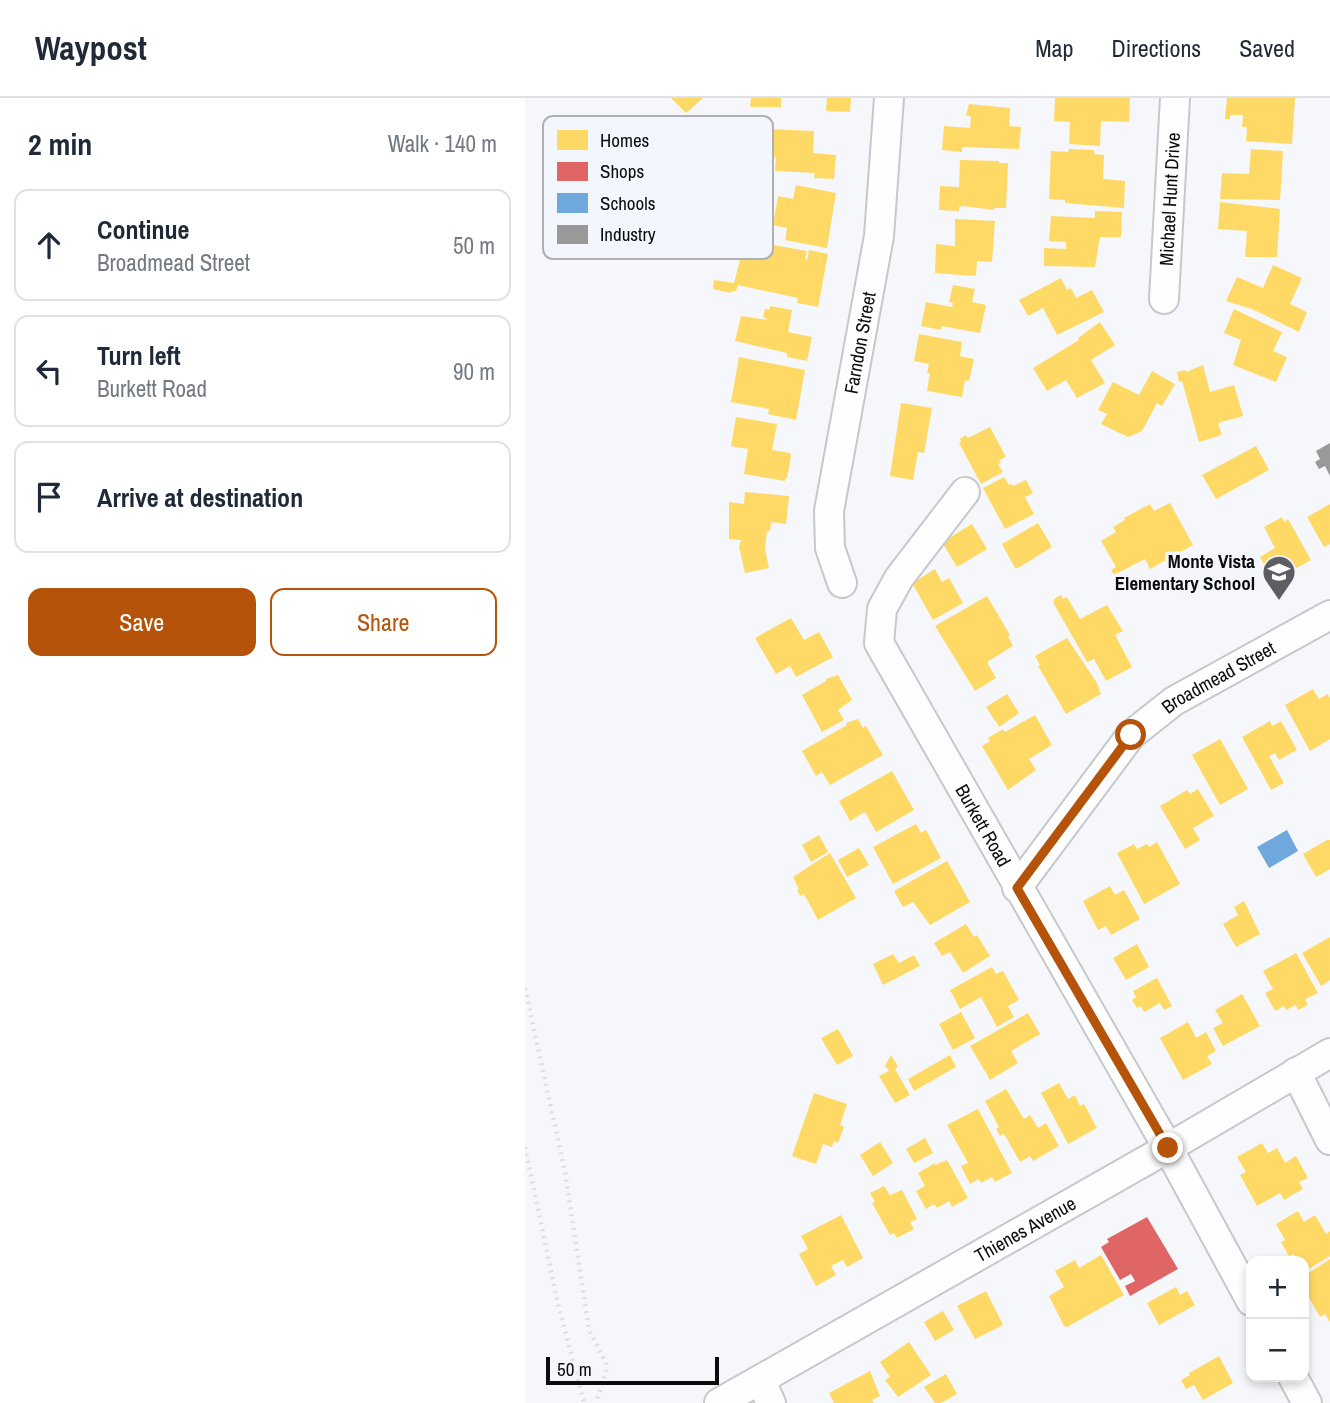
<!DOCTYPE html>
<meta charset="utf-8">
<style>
:root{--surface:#fff;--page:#f6f6f7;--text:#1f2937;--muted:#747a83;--line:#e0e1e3;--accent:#b45309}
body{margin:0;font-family:"Archivo Narrow",sans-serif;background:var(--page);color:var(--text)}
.controls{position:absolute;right:21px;bottom:21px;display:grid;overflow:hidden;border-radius:14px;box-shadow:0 4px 10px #0003}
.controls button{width:63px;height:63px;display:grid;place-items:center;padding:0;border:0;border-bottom:2px solid var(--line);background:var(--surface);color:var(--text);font:35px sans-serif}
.scale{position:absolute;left:21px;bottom:18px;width:173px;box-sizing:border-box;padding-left:7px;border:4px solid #0b0c0e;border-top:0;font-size:19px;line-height:24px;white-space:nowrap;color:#0b0c0e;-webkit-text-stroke:5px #f4f6fd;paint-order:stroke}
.stop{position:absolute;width:21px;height:21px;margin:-16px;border:5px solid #b45309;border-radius:50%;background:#fff}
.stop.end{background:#b45309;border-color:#fff;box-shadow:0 2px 7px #0008}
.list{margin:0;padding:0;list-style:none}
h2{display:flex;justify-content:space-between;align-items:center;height:91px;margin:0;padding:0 28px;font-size:30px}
h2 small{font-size:23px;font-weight:400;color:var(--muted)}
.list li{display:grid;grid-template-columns:46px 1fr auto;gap:21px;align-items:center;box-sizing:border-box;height:112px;margin:0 14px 14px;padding:0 14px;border:2px solid var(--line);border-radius:14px}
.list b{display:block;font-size:26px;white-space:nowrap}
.list p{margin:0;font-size:23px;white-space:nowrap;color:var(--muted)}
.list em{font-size:23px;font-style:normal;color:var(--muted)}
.actions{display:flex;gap:14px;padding:21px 28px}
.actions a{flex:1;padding:16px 0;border:2px solid var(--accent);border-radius:14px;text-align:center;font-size:24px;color:var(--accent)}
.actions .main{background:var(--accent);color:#fff}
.icon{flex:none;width:38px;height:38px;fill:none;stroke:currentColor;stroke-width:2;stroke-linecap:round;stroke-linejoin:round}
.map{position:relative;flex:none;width:805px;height:1305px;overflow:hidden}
header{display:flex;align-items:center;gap:42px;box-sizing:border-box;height:98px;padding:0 35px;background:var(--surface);border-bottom:2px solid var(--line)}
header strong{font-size:33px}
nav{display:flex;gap:38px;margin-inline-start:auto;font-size:24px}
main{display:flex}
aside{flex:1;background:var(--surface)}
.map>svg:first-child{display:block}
.homes{fill:#ffd966}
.shops{fill:#e06666}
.schools{fill:#6fa8dc}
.industry{fill:#999}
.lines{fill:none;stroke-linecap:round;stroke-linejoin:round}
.minor-casing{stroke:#c7c8cb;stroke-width:32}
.path{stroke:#dddedf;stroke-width:4.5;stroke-dasharray:2 5;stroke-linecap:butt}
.minor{stroke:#fefefe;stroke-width:28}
.route{stroke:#b45309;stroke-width:9}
.labels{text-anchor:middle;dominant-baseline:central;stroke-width:7;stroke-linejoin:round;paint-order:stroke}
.street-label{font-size:19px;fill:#0b0c0e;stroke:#f4f6fd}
.poi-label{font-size:19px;font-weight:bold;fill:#0b0c0e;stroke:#f4f6fd;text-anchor:end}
.key{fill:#f4f6fd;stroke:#aeb0b5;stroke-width:2}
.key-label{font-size:19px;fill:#0b0c0e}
</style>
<header>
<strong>Waypost</strong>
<nav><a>Map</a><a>Directions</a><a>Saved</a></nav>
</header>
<main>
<aside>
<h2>2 min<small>Walk · 140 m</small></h2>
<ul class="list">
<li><svg class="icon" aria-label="ahead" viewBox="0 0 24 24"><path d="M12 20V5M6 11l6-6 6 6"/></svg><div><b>Continue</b><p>Broadmead Street</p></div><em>50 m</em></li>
<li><svg class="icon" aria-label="left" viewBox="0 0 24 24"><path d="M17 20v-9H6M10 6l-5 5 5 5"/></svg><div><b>Turn left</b><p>Burkett Road</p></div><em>90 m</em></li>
<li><svg class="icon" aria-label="arrive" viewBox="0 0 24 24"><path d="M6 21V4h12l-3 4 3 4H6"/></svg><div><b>Arrive at destination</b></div></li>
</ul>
<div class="actions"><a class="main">Save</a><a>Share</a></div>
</aside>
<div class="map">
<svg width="805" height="1305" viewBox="0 0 805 1305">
<rect width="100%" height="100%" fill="#f6f7fb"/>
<path class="homes" d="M146,0H178L161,15Z
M226,0H256V9H225Z
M302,0H326L325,14L301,13Z
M530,0H605L604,24L576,23L575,48L544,46L545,24L529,23Z
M702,0H770L767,46L721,43L722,29H717L718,17H705V21H700Z
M444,6L485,10L484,28L496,29L494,51L437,49V54L417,52L419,28L445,30L446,19L441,17Z
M242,31L289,33L288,55L311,57L309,81L289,80L290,75L250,73L251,59L242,58Z
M544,51L569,52V56L579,57L578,81L600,83L599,110L540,105V102L524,101L526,53L543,54Z
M726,51L758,53L755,102L695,101L697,75L724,76Z
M435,62L474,63V65H483L481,110H469V112L438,108L434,109V113L414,112L415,88L434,89Z
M271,87L311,95L302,150L260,142L262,130L248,127L253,98L268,101Z
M695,104L755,111L752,159H720L722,133L693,131Z
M570,113L597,114L596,139H575L570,169L519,168V150L541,151V144L524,143L526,118L570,120Z
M430,121L470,123L467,164L452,163L451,178L410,175L411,146L430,148Z
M220,142L282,153L280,161L282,162L284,152L303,156L293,209L272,205L273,200L213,187L211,193H206V195L188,191L189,182L209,185Z
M748,167L777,180L765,206L782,214L774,234L727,211L701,203L712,179L738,190Z
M536,180L542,192L546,190L551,200L567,192L579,214L532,237L518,210L503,218L494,202Z
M428,187L450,191L447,204L461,207L455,235L416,228V232L396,228L401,204L427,209L428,205L424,204Z
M245,208L267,212L263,234L287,239L282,263L262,259V255L210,243L216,218L243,222L238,219L240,211L244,212Z
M709,211L757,234L748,253L762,259L751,284L708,267L716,242L699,235Z
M575,224L590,247L566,262L580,285L552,300L541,282L522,293L508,270L554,242L553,240Z
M394,236L437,244L435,258L449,261L444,283L440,282L437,299L402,293L405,275H402L404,266L389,263Z
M214,259L280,272L271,322L243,316L244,311L206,304Z
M678,267L685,294L709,287L718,318L693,325L697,337L674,344L657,283L654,284L652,274L661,272V274Z
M627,273L650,286L637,308L632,305L617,333L603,339L576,326L582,316L573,312L588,284L614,297Z
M376,305L407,310L399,355L393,354L388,382L365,378Z
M211,319L252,326L247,352L265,355L266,358L262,380H260V383L219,376L223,351L206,348Z
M465,329L481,359L474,362L476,365L473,366L478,374L456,386L434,345L436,344L435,341L441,337L443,340Z
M731,348L744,372L691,401L677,377Z
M479,379L484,387L486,386L488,388L501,382L508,395L500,399L509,416L480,431L458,390Z
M220,394L264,398L261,426L246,424L245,433H242L240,451L244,470L220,475L214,449L216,442L204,441V404L219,406Z
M645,405L668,447L625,471L620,461L589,477L586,472L591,469L576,443L591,434L588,429L600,422L599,420L625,406L629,413Z
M805,406V446L799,449L782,419Z
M757,419L759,424L763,421L786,462L748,483L735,459L750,450L739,429Z
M513,425L527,449L493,470H490L477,446Z
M447,426L462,451L432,469L417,444Z
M410,471L417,484L424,480L438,505L408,522L387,485Z
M536,497L538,501L542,499L555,521L582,507L598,533L590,537L607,569L581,583L569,561L562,564L529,506V501Z
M462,498L485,537L483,538L488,548L462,564L471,580L450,593L410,528Z
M266,520L279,542L294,534L308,559L271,579L265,568L251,576L230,540Z
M542,540L572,585L576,596L541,616L513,568L515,567L510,558Z
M313,577L327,602L313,612L319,622L297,634L277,597L301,583V581Z
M788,591L794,601L803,596L805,600V641L785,653L760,607Z
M482,596L494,615L474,629L461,609Z
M510,617L527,647L504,661L511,672L483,692L457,648L465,643L463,640L478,631L480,634Z
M333,621L338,630L341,628L358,657L305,687L297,674L291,678L277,653L322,627L321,625Z
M745,623L747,628L756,623L772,652L754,662L750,655L744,658L759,685L746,692L717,639Z
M695,641L723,691L695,707L667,657Z
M367,673L389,712L351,734L340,714L325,723L314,703Z
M673,691L689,718L668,730L675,742L660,751L635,708L662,692L665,696Z
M391,726L396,735L401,732L416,760L368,786L348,749Z
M294,737L303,754L286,764L277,747Z
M802,742H805V771L791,779L778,756Z
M632,744L655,786L619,806L592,755L609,746L612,751L622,746L624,749Z
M334,750L344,767L322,779L313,762Z
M305,755L331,800L293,822L279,796L275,798L272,792L274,791L268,779Z
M422,763L445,804L405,827L388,804L378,809L369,793Z
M585,788L590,797L599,792L615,821L586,837L581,828L573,832L558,803Z
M719,803L735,836L711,849L698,826L713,817L709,809Z
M441,826L449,839L452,837L465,858L438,875L425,854L417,858L409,845Z
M805,839V882L796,888L777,855Z
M612,846L624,869L601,882L588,860Z
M771,855L793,895L780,901L783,907L773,912L771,907L761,912L759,908L750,913L740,895L748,891L738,873Z
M368,856L374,865L389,857L395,868L358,887L348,866Z
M467,869L471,876L478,873L494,902L483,908L489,919L472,929L456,899L435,911L425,892Z
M632,880L647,908L639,912L635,905L619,914L616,908L612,910L607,902L611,899L608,893Z
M717,896L735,928L698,948L688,930L698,925L690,912Z
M436,914L450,940L428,952L414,926Z
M503,915L515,936L486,953L493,965L465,982L445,948Z
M663,924L671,940L681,934L691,953L682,958L687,966L658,982L635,940Z
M313,931L328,958L312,967L296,940Z
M366,957L373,969L370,971L385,997L370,1005L354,978L364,973L360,968Z
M425,957L431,969L389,993L383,981Z
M534,985L543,1001L550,997L555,1008L559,1006L572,1030L543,1046L516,995Z
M481,991L499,1021L505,1017L513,1030L521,1025L534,1048L508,1063L505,1058L495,1064L479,1036L475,1038L471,1031L474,1029L460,1003Z
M289,995L322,1006L315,1027L319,1029L313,1045L309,1043L307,1049L298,1046L291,1066L267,1058Z
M453,1011L487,1075L470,1084L467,1079L456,1085L454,1081L445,1086L436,1068L443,1065L422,1027Z
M400,1040L408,1055L389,1065L381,1051Z
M355,1044L368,1065L348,1078L335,1057Z
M737,1045L743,1055L752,1050L760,1065L771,1058L783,1080L774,1084L778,1091L759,1102L755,1095L732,1108L715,1077L721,1074L712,1059Z
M422,1062L443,1100L427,1109L424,1103L412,1110L409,1106L401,1111L391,1093L400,1088L393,1075L410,1065V1067Z
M359,1088L365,1097L377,1092L392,1121L385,1124L389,1131L372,1140L369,1135L365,1137L347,1105L350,1104L345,1095Z
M773,1113L779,1124L790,1117L801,1136L805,1133V1158L779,1174V1163H774L768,1156L764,1158L756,1144L760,1142L751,1126Z
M316,1117L338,1160L322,1169L318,1162L306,1168L311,1177L291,1188L274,1156L283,1151L276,1138Z
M576,1157L599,1197L542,1229L539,1228L524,1198L539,1189L530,1173L550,1162L554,1170Z
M805,1161V1224L800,1216L795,1219L779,1191V1178Z
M651,1189L655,1197L662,1193L670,1207L634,1227L622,1205Z
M461,1193L478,1227L450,1241L432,1208Z
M418,1213L429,1232L410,1243L399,1224Z
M384,1244L406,1277L373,1299L360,1282L365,1279L355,1264Z
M694,1258L708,1285L678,1302L669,1287L661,1291L656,1282L665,1277L664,1275Z
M345,1273L355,1298L347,1302L349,1305H309L304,1295Z
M421,1276L432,1296L416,1305H410L399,1289Z"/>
<path class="shops" d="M622,1119L653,1171L605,1198L600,1188L610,1183L606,1176L595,1182L576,1149L584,1144L582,1141Z"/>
<path class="schools" d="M762,732L773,753L744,770L732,749Z"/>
<path class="industry" d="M805,345V378L800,368L794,371L790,364L795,361L791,353Z"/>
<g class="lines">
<defs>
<g id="minor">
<path id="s1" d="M639,201L650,0"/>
<path id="s2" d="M440,394L374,480L357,511L354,545L643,1050L726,1203"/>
<path id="s3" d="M317,485L305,450L304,413L354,138L364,0"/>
<path id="s4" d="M492,790L606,637L649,603L805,517"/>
<path d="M771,974L805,1042"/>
<path d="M768,1279L782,1305"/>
<path d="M236,1283L246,1305"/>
<path id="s5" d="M194,1305L643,1050L805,955"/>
</g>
</defs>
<use href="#minor" class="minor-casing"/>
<path class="path" d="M0,890L40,1074L64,1232L81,1265V1274L71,1305
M0,1049L33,1206L59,1305"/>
<use href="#minor" class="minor"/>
</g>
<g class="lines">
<path class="route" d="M606,637L492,790L643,1050"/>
</g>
<defs>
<symbol id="school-pin" viewBox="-11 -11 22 30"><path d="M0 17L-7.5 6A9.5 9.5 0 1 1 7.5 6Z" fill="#5d5e61" stroke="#f4f6fd"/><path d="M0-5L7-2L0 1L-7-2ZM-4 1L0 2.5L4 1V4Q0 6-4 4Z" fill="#fff"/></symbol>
</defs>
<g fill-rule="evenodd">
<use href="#school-pin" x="735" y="455" width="38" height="52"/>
</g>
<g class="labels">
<g class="street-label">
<text stroke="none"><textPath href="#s1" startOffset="100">Michael Hunt Drive</textPath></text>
<text stroke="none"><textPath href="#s3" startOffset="245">Farndon Street</textPath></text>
<text stroke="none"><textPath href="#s4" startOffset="296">Broadmead Street</textPath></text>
<text stroke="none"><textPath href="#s2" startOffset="388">Burkett Road</textPath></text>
<text stroke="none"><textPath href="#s5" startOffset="352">Thienes Avenue</textPath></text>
</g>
<g class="poi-label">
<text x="730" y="463">Monte Vista<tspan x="730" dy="22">Elementary School</tspan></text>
</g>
</g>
<rect x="18" y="18" width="230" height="143" rx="10" class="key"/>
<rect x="32" y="32" width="31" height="20" fill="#ffd966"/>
<rect x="32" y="64" width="31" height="19" fill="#e06666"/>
<rect x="32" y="95" width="31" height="20" fill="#6fa8dc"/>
<rect x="32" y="127" width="31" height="19" fill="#999"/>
<g class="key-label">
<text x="75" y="49">Homes</text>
<text x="75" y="80">Shops</text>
<text x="75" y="112">Schools</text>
<text x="75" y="143">Industry</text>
</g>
</svg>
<div class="controls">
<button>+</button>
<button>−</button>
</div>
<div class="scale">50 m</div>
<div class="stop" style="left:606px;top:637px"></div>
<div class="stop end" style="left:643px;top:1050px"></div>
</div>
</main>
